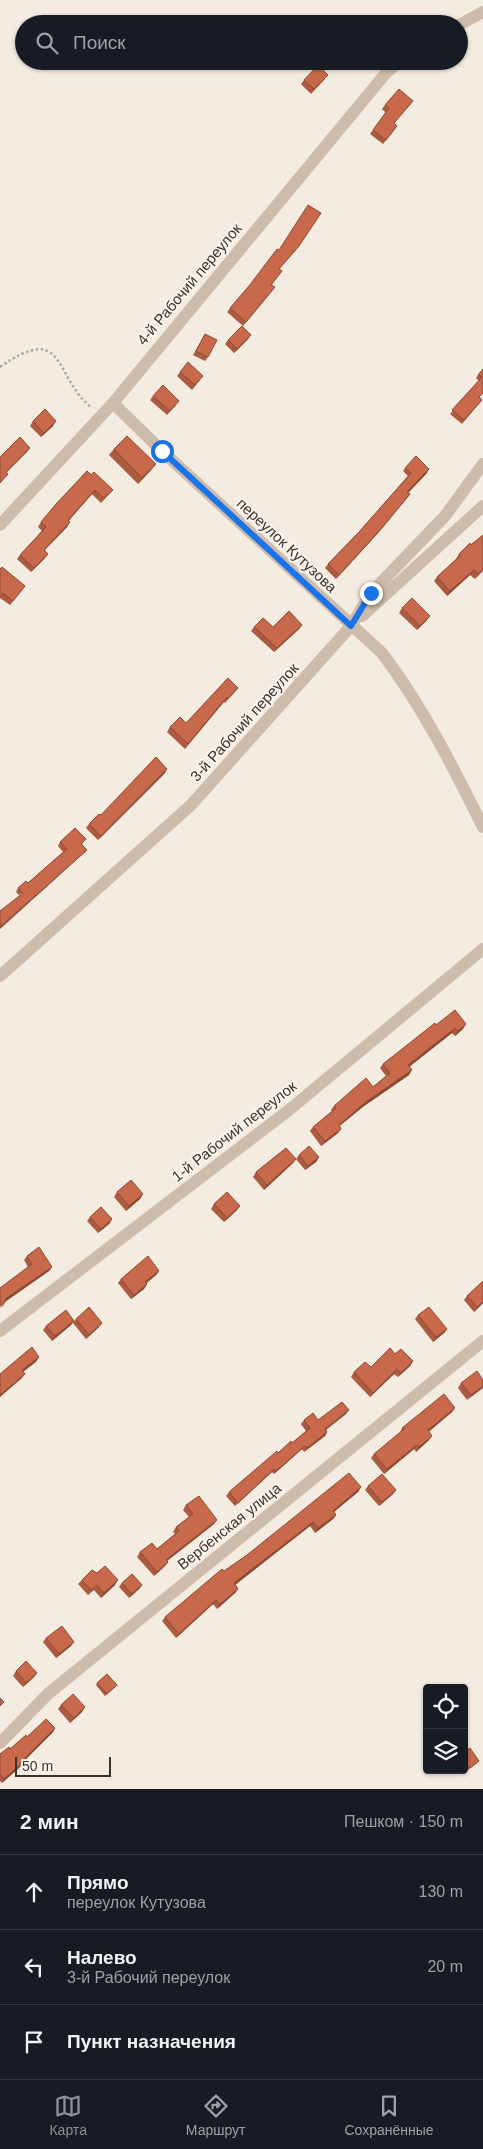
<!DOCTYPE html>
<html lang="ru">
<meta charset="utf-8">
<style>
:root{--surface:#171b24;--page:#20242c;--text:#f1f3f6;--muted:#9ea1a6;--line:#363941;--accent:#8c9099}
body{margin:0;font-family:Arial,sans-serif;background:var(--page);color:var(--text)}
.controls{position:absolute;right:15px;bottom:15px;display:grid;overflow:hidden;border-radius:5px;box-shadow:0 1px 4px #0004}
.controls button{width:45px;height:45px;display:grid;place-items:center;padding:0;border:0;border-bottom:1px solid var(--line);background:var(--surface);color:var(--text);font:25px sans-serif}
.scale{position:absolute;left:15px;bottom:12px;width:96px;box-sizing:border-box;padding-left:5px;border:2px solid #3b302b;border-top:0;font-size:14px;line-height:18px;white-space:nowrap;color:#3b302b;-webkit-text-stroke:4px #fbf5ee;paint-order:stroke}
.stop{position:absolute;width:15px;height:15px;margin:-11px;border:4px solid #1a73e8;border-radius:50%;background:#fff}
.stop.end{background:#1a73e8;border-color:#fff;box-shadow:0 1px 5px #0008}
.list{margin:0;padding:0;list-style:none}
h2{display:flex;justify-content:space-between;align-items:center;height:65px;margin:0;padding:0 20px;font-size:21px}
h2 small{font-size:16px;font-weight:400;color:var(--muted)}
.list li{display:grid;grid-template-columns:32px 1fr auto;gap:15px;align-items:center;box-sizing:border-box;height:75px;padding:0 20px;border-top:1px solid var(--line)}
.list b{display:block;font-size:19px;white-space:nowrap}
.list p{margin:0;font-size:16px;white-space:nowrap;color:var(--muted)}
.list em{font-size:16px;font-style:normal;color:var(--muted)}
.icon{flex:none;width:28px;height:28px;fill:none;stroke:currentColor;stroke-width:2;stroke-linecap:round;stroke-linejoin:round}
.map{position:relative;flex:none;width:483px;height:1789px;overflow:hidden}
.search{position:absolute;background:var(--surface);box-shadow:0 1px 4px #0004;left:15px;right:15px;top:15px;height:55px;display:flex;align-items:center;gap:12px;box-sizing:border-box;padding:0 18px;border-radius:28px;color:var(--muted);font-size:19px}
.sheet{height:290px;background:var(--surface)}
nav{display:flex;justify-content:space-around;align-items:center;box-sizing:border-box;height:70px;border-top:1px solid var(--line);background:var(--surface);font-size:14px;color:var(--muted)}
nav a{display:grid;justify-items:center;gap:2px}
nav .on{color:var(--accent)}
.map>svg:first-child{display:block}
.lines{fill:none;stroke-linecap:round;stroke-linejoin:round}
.path{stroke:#b9a596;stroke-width:2.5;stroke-dasharray:2.5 2.5;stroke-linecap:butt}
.street{stroke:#cdbbac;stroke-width:12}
.wall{fill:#ac5a40}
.shaded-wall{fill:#8c4a34}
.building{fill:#c8694b;stroke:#8c4a34}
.route{stroke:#1a73e8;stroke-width:6}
.labels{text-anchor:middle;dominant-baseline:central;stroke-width:4;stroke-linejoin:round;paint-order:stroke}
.street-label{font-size:15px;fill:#3b302b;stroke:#fbf5ee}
</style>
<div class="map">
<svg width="483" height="1789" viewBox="0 0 483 1789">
<rect width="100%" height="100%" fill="#f4ebe1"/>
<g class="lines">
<path class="path" d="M0,367C67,320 53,378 92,408"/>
<path class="street" d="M459,25L483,12
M113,403L162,451L382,653C423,707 453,767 483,827
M0,525L113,403L386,73L400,61
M362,616L483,506
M0,976L191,805L351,626L371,593L445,516L483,464
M0,1331L289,1110L483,949
M0,1743L49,1693L483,1341"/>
</g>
<path class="wall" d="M325,79L311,94L301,84L304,80Z
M413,101L394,123L397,126L383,144L370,134L386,113L382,109L385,105Z
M279,250H296L279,269L272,285V291L243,326L227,312Z
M205,334L208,357L205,361L193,355Z
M248,339L234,353L225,344L228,340Z
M483,369L480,397L482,400L462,424L450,414L479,381L476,378Z
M180,372L200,380L192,390L177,376Z
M153,396L176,405L167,415L150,400Z
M33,421L53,426L41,437L30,426Z
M114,449L156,464L151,470L138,484L109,455Z
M405,468L427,473L408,493L410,494L407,498L378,533L336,579L325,568L328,564L359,532L408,476L403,471Z
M87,471L113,490L101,503L92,494L68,521L67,527L44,550L45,558L31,572L17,559L20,555L42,531L38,527L41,522Z
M483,535V571L475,579L470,575L447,596L434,581L437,577L456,559L459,554Z
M0,569L25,586L10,605L0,598Z
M402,608L427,620L417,630L399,613Z
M302,625L299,629L274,652L251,631L254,627H273Z
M238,688L225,703L224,702L185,749L167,732L170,727L186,723Z
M165,773L98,840L86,828L89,824L101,815Z
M60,842L83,843L82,844L87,850L84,853L19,895L16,892L18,888L28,883L63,852L58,846Z
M436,1025L463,1029L455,1036L452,1033L409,1067V1075L364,1106L339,1126L338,1133L321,1146L310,1131L313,1127L332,1112L331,1110L334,1106L373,1087L386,1076L380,1068L383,1064Z
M299,1155L319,1157L316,1162L305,1170L296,1159Z
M296,1159L293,1163L264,1190L253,1177L256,1172Z
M117,1192L143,1194L140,1199L126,1211L114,1197Z
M214,1204L237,1210L224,1222L211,1209Z
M90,1217L112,1219L109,1224L98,1233L87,1221Z
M27,1256L52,1267L49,1271L6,1301L3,1306L0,1308L28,1267L24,1260Z
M159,1271L156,1275L146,1283L147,1284L144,1289L131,1299L118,1283L121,1279Z
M483,1281V1303L474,1312L464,1300L467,1296Z
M418,1315L447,1329L444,1333L433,1342L415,1319Z
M76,1319L99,1327L86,1339L73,1323Z
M74,1321L71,1325L52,1341L43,1330L46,1326Z
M395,1354L413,1361L410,1366L398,1377L394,1374L370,1397L351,1377L354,1372L371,1367Z
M483,1380L467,1400L458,1388L461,1383Z
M455,1408L452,1412L429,1431V1440L416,1452L414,1449L384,1474L371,1458L374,1454L400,1433L402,1428Z
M346,1414L326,1430L327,1432L325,1436L304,1452L302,1449L274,1474L272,1472L235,1506L226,1496L229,1492L292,1443L306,1431L301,1424L304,1420H318Z
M368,1486L396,1490L393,1494L379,1506L365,1490Z
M361,1487L358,1492L334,1512L336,1515L333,1519L315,1533L310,1526L235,1585L238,1589L235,1593L217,1609L213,1604L176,1638L162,1621L165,1617L224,1571Z
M186,1505L214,1524L167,1561L168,1562L165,1566L154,1576L137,1557L140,1552L157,1549L175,1534L173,1532L176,1527L189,1517L183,1510Z
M82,1580L115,1585L101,1598L94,1590L88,1595L78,1584Z
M122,1583L142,1585L139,1589L129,1598L119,1587Z
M46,1638L71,1646L56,1658L43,1642Z
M16,1671L37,1673L34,1677L23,1687L13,1676Z
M97,1683L115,1687L105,1696L96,1685Z
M61,1705L82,1712L70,1723L58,1709Z
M55,1728L53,1732L22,1763L20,1767L2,1783L0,1781V1754L10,1749L27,1737Z
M464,1752L477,1763L468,1770L464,1765Z"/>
<path class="shaded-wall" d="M251,335L248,339L234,353L237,349Z
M56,421L53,426L41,437L44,433Z
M30,448L27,452L3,476L6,472Z
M156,464L151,470L138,484L142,478Z
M429,469L427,473L405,496L407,492Z
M95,490L92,494L65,525L68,520Z
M410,494L378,533L336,579L339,575Z
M70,522L67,527L41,554L44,550Z
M48,554L45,558L31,572L34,568Z
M474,570L470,575L447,596L450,591Z
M430,616L427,620L417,630L420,626Z
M302,625L299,629L274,652L277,648Z
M167,769L165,773L98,840L101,836Z
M87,850L84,853L0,929V927Z
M466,1024L463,1029L455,1036L458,1031Z
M455,1028L452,1033L405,1070L408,1065Z
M412,1070L409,1075L364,1106L336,1129L339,1125L367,1101Z
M341,1129L338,1133L321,1146L325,1141Z
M319,1157L316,1162L305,1170L308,1166Z
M296,1159L293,1163L264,1190L267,1185Z
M143,1194L140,1199L126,1211L129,1206Z
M240,1206L237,1210L224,1222L227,1218Z
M112,1219L109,1224L98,1233L101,1229Z
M52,1267L49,1271L2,1304L5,1299Z
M159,1271L156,1275L142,1287L145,1282Z
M147,1284L144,1289L131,1299L134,1295Z
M483,1302V1303L474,1312L477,1307Z
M74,1321L71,1325L52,1341L55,1336Z
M102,1323L99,1327L86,1339L89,1335Z
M447,1329L444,1333L433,1342L436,1337Z
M39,1357L36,1362L19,1375L22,1370Z
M413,1361L410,1366L398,1377L401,1373Z
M397,1369L394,1374L370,1397L373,1393Z
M25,1374L22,1378L0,1397V1395Z
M483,1386V1388L467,1400L471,1395Z
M455,1408L452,1412L425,1435L428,1430Z
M349,1410L346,1414L322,1432L325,1429Z
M327,1432L325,1436L304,1452L307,1448Z
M432,1436L429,1440L416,1452L419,1447Z
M417,1445L414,1449L384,1474L387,1469Z
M305,1446L302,1449L274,1474L276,1471Z
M274,1469L272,1472L235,1506L238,1503Z
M361,1487L358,1492L330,1515L333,1511Z
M396,1490L393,1494L379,1506L382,1502Z
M336,1515L333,1519L315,1533L318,1528Z
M217,1520L214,1524L163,1564L166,1560Z
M313,1522L310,1526L231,1588L234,1583Z
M168,1562L165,1566L154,1576L157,1572Z
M118,1580L115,1585L101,1598L104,1593Z
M142,1585L139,1589L129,1598L132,1594Z
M238,1589L235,1593L217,1609L220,1604Z
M216,1600L213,1604L176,1638L179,1634Z
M74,1642L71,1646L56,1658L59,1654Z
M37,1673L34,1677L23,1687L26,1683Z
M85,1707L82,1712L70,1723L74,1718Z
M55,1728L53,1732L19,1766L21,1762Z
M22,1763L20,1767L2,1783L4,1779Z"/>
<path class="building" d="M318,65L328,75L314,89L304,80Z
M399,89L413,101L394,123L397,126L386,140L373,130L389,108L385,105Z
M308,205L321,213L299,246L279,269L282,271L271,285L275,287L246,322L230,308L249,286L277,249L279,250Z
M242,326L251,335L237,349L228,340Z
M205,334L217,340L208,357L196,351Z
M188,362L203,376L195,385L180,372Z
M483,369V393L479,397L482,400L464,420L452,410L482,377L478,375Z
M163,385L179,401L170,411L153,396Z
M45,409L56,421L44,433L33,421Z
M127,436L156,464L142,478L114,449Z
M20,437L30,448L6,472L8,474L0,483V457Z
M416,456L429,469L407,492L410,494L381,529L339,575L328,564L359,532L411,473L405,468Z
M87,471L91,475L94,472L113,490L104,498L95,490L68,520L70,522L44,550L48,554L34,568L20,555L46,527L41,522L56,504Z
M483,535V569L478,574L474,570L450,591L437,577L460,556L459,554L470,543L471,545Z
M2,567L25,586L13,601L3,593L0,597V569Z
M412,598L430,616L420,626L402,608Z
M289,611L302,625L277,648L254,627L263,618L273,627Z
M228,678L238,688L228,699L227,697L188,744L170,727L180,717L186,723Z
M156,757L167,769L101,836L89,824L99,814L101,815Z
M75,828L86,839L81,844L87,850L0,927V911L23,893L18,888L26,881L28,883L67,849L60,842Z
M455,1010L466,1024L458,1031L455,1028L408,1065L412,1070L367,1101L339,1125L341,1129L325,1141L313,1127L336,1108L334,1106L366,1078L373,1087L390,1073L383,1064L435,1023L436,1025Z
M309,1146L319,1157L308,1166L299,1155Z
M286,1148L296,1159L267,1185L256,1172Z
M131,1180L143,1194L129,1206L117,1192Z
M227,1192L240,1206L227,1218L214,1204Z
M101,1207L112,1219L101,1229L90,1217Z
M39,1247L52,1267L5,1299L6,1301L0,1306V1288L32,1264L27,1256Z
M148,1256L159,1271L145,1282L147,1284L134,1295L121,1279Z
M483,1281V1302L477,1307L467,1296Z
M89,1307L102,1323L89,1335L76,1319Z
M429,1307L447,1329L436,1337L418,1315Z
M66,1310L74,1321L55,1336L46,1326Z
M32,1347L39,1357L22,1370L25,1374L0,1395V1374Z
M390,1348L395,1354L401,1349L413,1361L401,1373L397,1369L373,1393L354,1372L365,1362L371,1367Z
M477,1371L483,1380V1386L471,1395L461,1383Z
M444,1394L455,1408L428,1430L432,1436L419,1447L417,1445L387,1469L374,1454L404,1429L402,1428Z
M342,1402L349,1410L325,1429L327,1432L307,1448L305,1446L276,1471L274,1469L238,1503L229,1492L277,1451L278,1453L291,1441L292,1443L310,1428L304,1420L313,1413L318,1420Z
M349,1473L361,1487L333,1511L336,1515L318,1528L313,1522L234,1583L238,1589L220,1604L216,1600L179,1634L165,1617L222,1569L224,1571L247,1555Z
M382,1474L396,1490L382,1502L368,1486Z
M199,1496L217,1520L166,1560L168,1562L157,1572L140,1552L152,1543L157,1549L179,1531L176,1527L193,1514L186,1505Z
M105,1566L118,1580L104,1593L97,1585L91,1590L82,1580L92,1570L97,1573Z
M132,1574L142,1585L132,1594L122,1583Z
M62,1626L74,1642L59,1654L46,1638Z
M26,1661L37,1673L26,1683L16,1671Z
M107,1674L117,1685L107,1694L97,1683Z
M73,1694L85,1707L74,1718L61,1705Z
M0,1698L4,1702L0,1706Z
M46,1719L55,1728L21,1762L22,1763L4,1779L0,1774V1754L9,1747L10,1749L26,1735L27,1737Z
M470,1748L479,1761L470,1768L464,1761V1752Z"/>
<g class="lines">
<path class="route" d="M162,451L351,626L371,593"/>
</g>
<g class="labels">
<g class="street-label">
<text transform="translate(189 284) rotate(-50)">4-й Рабочий переулок</text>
<text transform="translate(287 545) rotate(43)">переулок Кутузова</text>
<text transform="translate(244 722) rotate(-48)">3-й Рабочий переулок</text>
<text transform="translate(234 1131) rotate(-38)">1-й Рабочий переулок</text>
<text transform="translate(229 1526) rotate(-39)">Вербенская улица</text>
</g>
</g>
</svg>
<div class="controls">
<button><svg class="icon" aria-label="locate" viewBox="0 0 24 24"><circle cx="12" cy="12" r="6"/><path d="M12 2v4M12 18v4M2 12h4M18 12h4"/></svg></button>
<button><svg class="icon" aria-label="layers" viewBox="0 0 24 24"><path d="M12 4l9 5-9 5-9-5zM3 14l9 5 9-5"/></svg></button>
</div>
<div class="scale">50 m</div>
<div class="stop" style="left:162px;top:451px"></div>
<div class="stop end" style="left:371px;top:593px"></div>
<div class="search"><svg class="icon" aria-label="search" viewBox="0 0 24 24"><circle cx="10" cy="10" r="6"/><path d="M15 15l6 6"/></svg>Поиск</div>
</div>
<section class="sheet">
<h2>2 мин<small>Пешком · 150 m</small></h2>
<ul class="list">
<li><svg class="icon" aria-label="ahead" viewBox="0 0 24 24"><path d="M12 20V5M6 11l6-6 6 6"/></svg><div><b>Прямо</b><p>переулок Кутузова</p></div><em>130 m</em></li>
<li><svg class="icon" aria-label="left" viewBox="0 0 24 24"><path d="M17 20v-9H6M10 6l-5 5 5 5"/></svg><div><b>Налево</b><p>3-й Рабочий переулок</p></div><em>20 m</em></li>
<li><svg class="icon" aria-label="arrive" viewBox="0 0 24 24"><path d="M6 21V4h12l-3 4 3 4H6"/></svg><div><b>Пункт назначения</b></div></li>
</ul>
</section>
<nav>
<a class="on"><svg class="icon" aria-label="map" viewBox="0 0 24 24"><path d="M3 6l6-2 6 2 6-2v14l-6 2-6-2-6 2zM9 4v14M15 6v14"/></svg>Карта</a>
<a><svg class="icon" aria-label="directions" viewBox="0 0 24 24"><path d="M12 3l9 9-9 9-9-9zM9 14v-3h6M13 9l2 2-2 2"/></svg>Маршрут</a>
<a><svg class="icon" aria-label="saved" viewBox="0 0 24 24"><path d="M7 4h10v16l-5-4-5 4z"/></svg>Сохранённые</a>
</nav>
